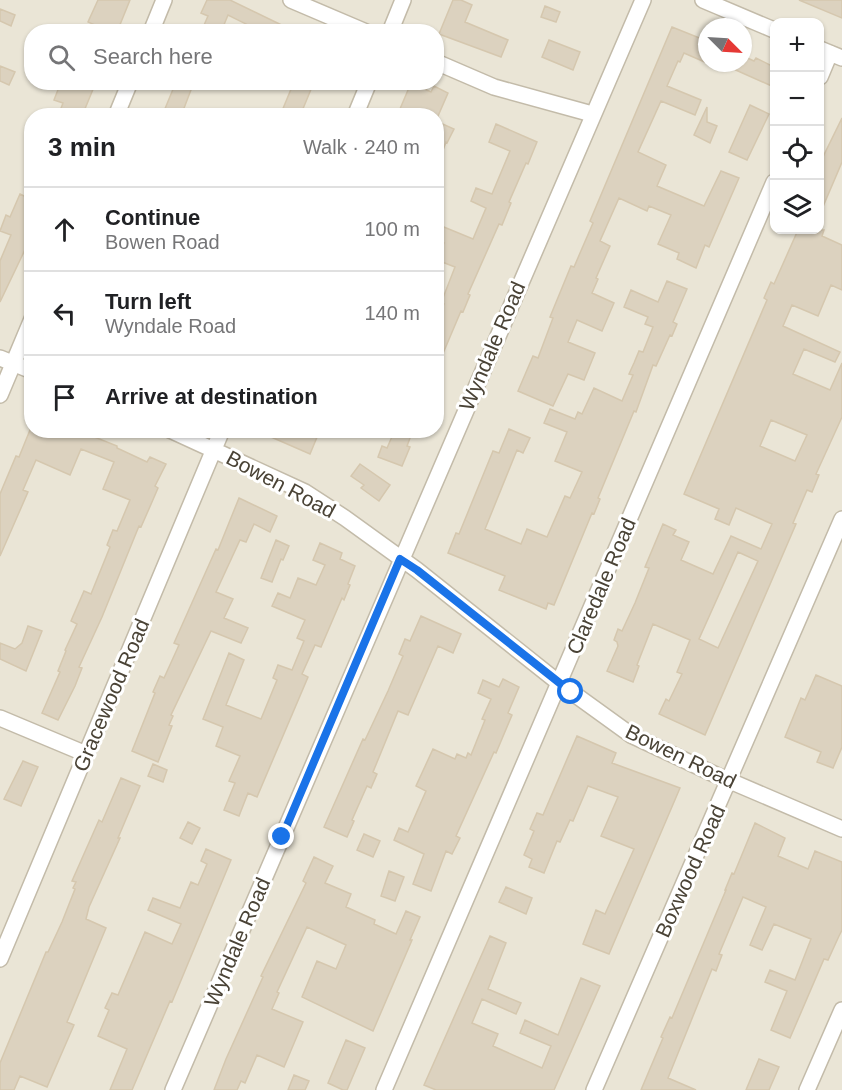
<!DOCTYPE html>
<meta charset="utf-8">
<style>
:root{--surface:#fff;--page:#f2f2f2;--text:#202124;--muted:#757577;--line:#e0e0e0}
body{margin:0;font-family:Arial,sans-serif;background:var(--page);color:var(--text)}
.controls{position:absolute;right:18px;top:18px;display:grid;overflow:hidden;border-radius:12px;box-shadow:0 2px 4px #0004}
.controls button{width:54px;height:54px;display:grid;place-items:center;padding:0;border:0;border-bottom:2px solid var(--line);background:var(--surface);color:var(--text);font:30px sans-serif}
.compass{position:absolute;left:698px;top:18px;width:54px;height:54px;border-radius:50%;background:var(--surface);box-shadow:0 2px 4px #0004;rotate:114deg}
.stop{position:absolute;width:18px;height:18px;margin:-14px;border:4px solid #1a73e8;border-radius:50%;background:#fff}
.stop.end{background:#1a73e8;border-color:#fff;box-shadow:0 2px 6px #0008}
.list{margin:0;padding:0;list-style:none}
h2{display:flex;justify-content:space-between;align-items:center;height:78px;margin:0;padding:0 24px;font-size:26px}
h2 small{font-size:20px;font-weight:400;color:var(--muted)}
.list li{display:grid;grid-template-columns:39px 1fr auto;gap:18px;align-items:center;box-sizing:border-box;height:84px;padding:0 24px;border-top:2px solid var(--line)}
.list b{display:block;font-size:22px;white-space:nowrap}
.list p{margin:0;font-size:20px;white-space:nowrap;color:var(--muted)}
.list em{font-size:20px;font-style:normal;color:var(--muted)}
.icon{flex:none;width:33px;height:33px;fill:none;stroke:currentColor;stroke-width:2;stroke-linecap:round;stroke-linejoin:round}
.map{position:relative;flex:none;width:842px;height:1090px;overflow:hidden}
.search{position:absolute;background:var(--surface);box-shadow:0 2px 4px #0004;left:24px;top:24px;width:420px;height:66px;display:flex;align-items:center;gap:15px;box-sizing:border-box;padding:0 21px;border-radius:24px;color:var(--muted);font-size:22px}
.panel{position:absolute;background:var(--surface);box-shadow:0 2px 4px #0004;left:24px;top:108px;width:420px;height:330px;border-radius:24px}
.map>svg:first-child{display:block}
.residential{fill:#eae5d6;fill-rule:evenodd}
.building{fill:#dcd2bf;stroke:#d5c7ae;stroke-width:1.5;fill-rule:evenodd}
.lines{fill:none;stroke-linecap:round;stroke-linejoin:round}
.minor-casing{stroke:#c3bba9;stroke-width:18}
.minor{stroke:#fff;stroke-width:15}
.route{stroke:#1a73e8;stroke-width:8}
.labels{text-anchor:middle;dominant-baseline:central;stroke-width:6;stroke-linejoin:round;paint-order:stroke}
.street-label{font-size:21px;fill:#4a4336;stroke:#fff}
</style>
<div class="map">
<svg width="842" height="1090" viewBox="0 0 842 1090">
<rect width="100%" height="100%" fill="#f6f2e8"/>
<path class="residential" d="M0,0H842V1090H0ZM774,22H820V230H774ZM707,27H743V63H707ZM32,32H436V82H32ZM32,116H436V430H32Z"/>
<path class="building" d="M98,0H130L117,32H110L88,22Z
M207,0H230L296,32H262L228,15L221,32H201L208,16L201,13Z
M453,0H461L472,5L465,22L508,40L501,57L439,34Z
M799,0H842V18Z
M545,6L560,12L556,22L541,17Z
M0,9L15,15L11,26L0,21Z
M672,27L707,41V63L684,53L680,62L678,61L667,86L701,100L695,115L661,101L638,152L666,165L657,186L704,206L721,171L739,178L709,247L705,245L696,268L677,259L679,253L658,244L671,215L649,206L647,211L619,198L600,241L610,246L596,278L598,279L592,293L614,303L602,331L577,320L568,342L595,353L584,380L568,374L553,406L518,391L533,356L538,358L553,318L550,317L571,266L574,267L593,223L590,221Z
M549,40L580,52L573,70L542,57Z
M743,56L754,61L756,58L774,67V87L720,63H743Z
M0,66L15,72L9,85L0,81Z
M61,82H96L82,116H58L63,103L54,100Z
M176,82H194L181,116H162Z
M294,82H314L300,116H292L282,111Z
M411,83L431,92L434,86L448,93L438,116H397Z
M750,105L769,114L747,160L729,152Z
M707,107V122L717,126L710,143L694,135Z
M842,118V162L819,216V165Z
M436,121L454,129L447,143L446,142L438,164Z
M496,124L537,142L528,164L526,163L509,202L511,203L502,225L499,224L468,294L470,295L463,312L461,311L436,370V322L444,304L441,303L455,267L437,260L444,243L436,240V231L439,225L473,239L486,208L471,201L476,188L492,194L510,151L489,142Z
M20,194L32,200V235L0,302V261L11,235L0,231L6,215L10,217Z
M798,230H824L822,236L842,245V290L831,285L818,316L792,305L783,326L840,352L835,362L804,349L793,374L830,390L842,363V417L816,474L819,475L812,492L807,490L793,523L796,524L705,735L659,714L666,699L669,701L682,674L677,672L690,640L653,624L637,665L639,666L633,682L607,671L618,646L617,642L614,640L618,629L622,631L635,603L649,568L645,567L663,524L676,530L673,535L689,542L681,560L713,574L731,536L761,549L772,524L736,508L729,525L715,519L719,509L684,494L767,300L764,298L771,282L774,284ZM771,420L807,435L795,461L760,446ZM738,552L758,561L718,648L699,639Z
M667,281L687,289L673,322L677,324L672,336L670,335L656,366L653,365L636,412L634,411L598,498L600,499L594,514L592,513L554,605L548,603L546,609L499,590L505,576L448,553L456,533L459,534L493,451L499,453L509,429L530,438L523,453L517,450L485,529L521,544L527,529L547,537L565,496L570,498L582,472L555,461L567,432L544,423L550,409L575,419L578,412L582,414L594,388L622,401L633,375L629,374L634,363L639,351L643,352L653,327L645,324L648,317L624,307L631,290L658,302Z
M30,430H77L117,446V448L147,462L150,457L166,464L155,486L158,488L152,502L141,527L139,526L102,617L79,667L82,668L75,686L58,720L42,713L60,672L58,671L66,651L65,650L77,624L71,621L84,591L91,594L110,547L107,545L113,530L117,531L130,500L103,489L114,462L81,449L70,475L36,460L23,490L28,492L0,556V494L16,456L19,457Z
M255,430H320L310,454Z
M395,430H413L407,446L410,447L402,466L378,457L382,446L387,448Z
M360,464L390,485L379,501L361,488L364,485L351,476Z
M239,498L277,516L270,532L254,524L246,542L240,540L216,592L233,599L224,618L248,628L241,643L211,631L171,715L173,716L169,725L172,726L158,762L132,751L155,693L153,692L160,676L164,678L179,645L174,643L216,549L218,550Z
M276,540L289,546L283,560L281,559L272,582L261,578Z
M320,543L342,553L340,559L355,566L348,584L350,585L344,600L342,598L321,647L315,645L302,674L308,677L257,797L248,793L239,816L224,810L235,783L229,781L240,756L216,746L223,727L203,719L229,653L244,660L226,705L261,719L277,680L273,678L278,665L292,670L304,641L297,638L305,620L272,606L278,593L290,598L298,578L316,585L325,565L313,560Z
M421,616L461,634L453,653L438,646L408,715L398,711L373,772L377,774L371,788L367,786L352,820L354,821L347,837L324,827L363,739L365,740L388,691L403,656L399,654L405,639L410,641Z
M28,626L42,631L26,671L0,659V643L15,649L22,643Z
M816,675L842,686V747L833,768L817,762L821,752L785,737L801,698L805,700Z
M503,679L519,687L508,713L512,715L496,753L494,752L456,836L460,838L452,854L446,851L431,891L413,884L424,854L394,840L399,828L408,832L426,791L416,786L433,749L455,759L457,754L466,758L468,753L471,755L485,720L482,719L491,699L478,693L483,680L499,687Z
M577,736L616,753L612,763L680,788L609,954L583,944L596,910L605,914L634,849L601,836L618,797L588,786L573,821L570,820L560,842L557,841L544,873L529,867L532,859L524,855L534,831L530,829L537,813L543,815Z
M23,761L38,767L21,806L4,799Z
M153,764L167,770L163,782L148,776Z
M121,778L140,786L118,838H120L89,907L86,919L106,928L67,1022L74,1025L47,1087L20,1076L14,1090H0V1063L46,952H48L62,922L75,889L73,888L76,882L72,881L99,820L102,822Z
M188,822L200,828L192,844L180,838Z
M755,823L785,838L778,856L808,869L815,851L842,862V930L839,936L828,960L824,959L790,1038L771,1030L787,991L765,982L770,970L795,980L811,939L774,924L762,950L750,945L766,907L743,897L719,954L722,955L716,971L712,969L668,1078L696,1090H641L663,1038L661,1037L670,1017L672,1018L726,890H725L732,873L734,874Z
M364,834L380,841L373,857L357,850Z
M206,849L231,860L172,1002L170,1001L132,1090H110L127,1049L98,1036L109,1010L105,1008L112,993L118,995L145,932L172,944L181,924L148,910L153,898L180,908L191,882L198,885L207,864L201,861Z
M314,857L333,866L325,883L351,894L346,907L375,920L374,924L396,934L406,911L420,917L410,940H412L373,1031L302,997L317,961L336,969L346,945L307,927L277,992L279,993L272,1009L303,1022L284,1067L257,1055L245,1083L241,1081L237,1090H214L226,1059L263,977L261,976L306,883L303,881Z
M389,871L404,877L395,901L381,896Z
M506,887L532,898L526,914L499,902Z
M490,936L506,943L488,989L521,1003L516,1014L482,999L472,1023L498,1034L493,1046L542,1068L551,1046L520,1033L525,1020L558,1035L581,978L600,986L554,1090H436L424,1085Z
M346,1040L365,1048L347,1090H343L328,1083Z
M759,1059L779,1067L769,1090H746Z
M294,1075L309,1081L305,1090H288Z"/>
<g class="lines">
<defs>
<path id="minor" d="M291,0L366,32
M703,0L774,30
M151,32L164,0
M390,32L403,0
M820,49L842,58
M436,62L494,87L592,114
M820,77L830,53
M116,116L130,82
M355,116L369,82
M0,358L32,371
M0,395L32,319
M170,430L305,492L345,518L417,570L559,683L631,735L716,775L842,829
M0,718L86,754
M0,959L222,430
M173,1090L643,0
M384,1090L774,182
M594,1090L842,519
M807,1090L842,1010"/>
</defs>
<use href="#minor" class="minor-casing"/>
<use href="#minor" class="minor"/>
</g>
<g class="lines">
<path class="route" d="M282,837L400,559L417,570L571,692"/>
</g>
<g class="labels">
<g class="street-label">
<text transform="translate(492 346) rotate(-67)">Wyndale Road</text>
<text transform="translate(281 484) rotate(28)">Bowen Road</text>
<text transform="translate(601 586) rotate(-67)">Claredale Road</text>
<text transform="translate(111 695) rotate(-67)">Gracewood Road</text>
<text transform="translate(681 756) rotate(26)">Bowen Road</text>
<text transform="translate(690 871) rotate(-66)">Boxwood Road</text>
<text transform="translate(237 942) rotate(-67)">Wyndale Road</text>
</g>
</g>
</svg>
<div class="controls">
<button>+</button>
<button>−</button>
<button><svg class="icon" aria-label="locate" viewBox="0 0 24 24"><circle cx="12" cy="12" r="6"/><path d="M12 2v4M12 18v4M2 12h4M18 12h4"/></svg></button>
<button><svg class="icon" aria-label="layers" viewBox="0 0 24 24"><path d="M12 4l9 5-9 5-9-5zM3 14l9 5 9-5"/></svg></button>
</div>
<svg class="compass" viewBox="-18 -18 36 36"><path d="M0-13l5 13h-10z" fill="#e53935"/><path d="M0 13l5-13h-10z" fill="#757577"/></svg>
<div class="stop" style="left:571px;top:692px"></div>
<div class="stop end" style="left:282px;top:837px"></div>
<div class="search"><svg class="icon" aria-label="search" viewBox="0 0 24 24"><circle cx="10" cy="10" r="6"/><path d="M15 15l6 6"/></svg>Search here</div>
<section class="panel">
<h2>3 min<small>Walk · 240 m</small></h2>
<ul class="list">
<li><svg class="icon" aria-label="ahead" viewBox="0 0 24 24"><path d="M12 20V5M6 11l6-6 6 6"/></svg><div><b>Continue</b><p>Bowen Road</p></div><em>100 m</em></li>
<li><svg class="icon" aria-label="left" viewBox="0 0 24 24"><path d="M17 20v-9H6M10 6l-5 5 5 5"/></svg><div><b>Turn left</b><p>Wyndale Road</p></div><em>140 m</em></li>
<li><svg class="icon" aria-label="arrive" viewBox="0 0 24 24"><path d="M6 21V4h12l-3 4 3 4H6"/></svg><div><b>Arrive at destination</b></div></li>
</ul>
</section>
</div>
